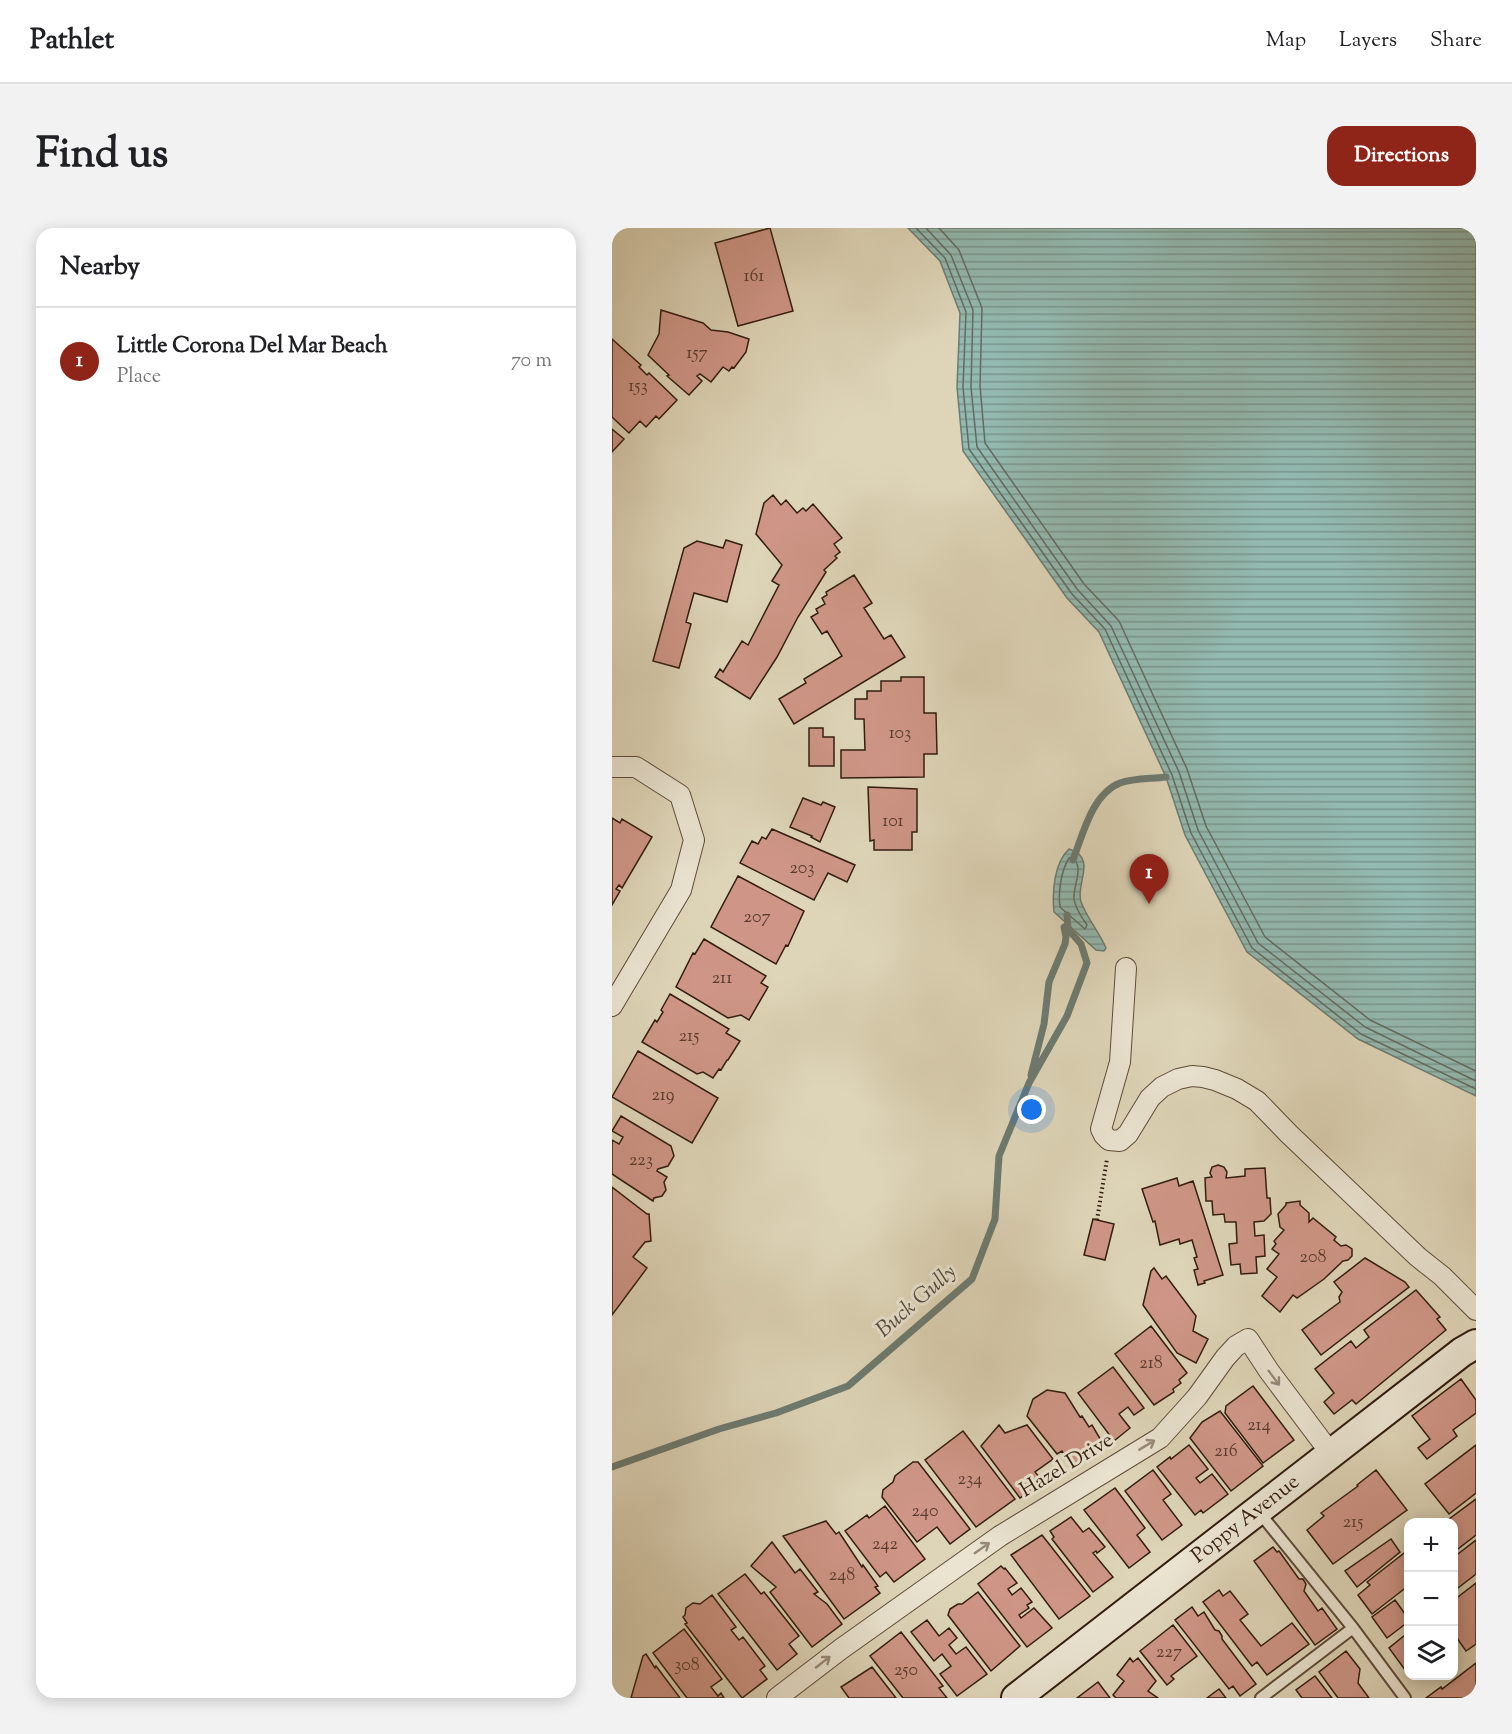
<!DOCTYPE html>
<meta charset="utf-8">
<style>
:root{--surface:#fff;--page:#f2f2f2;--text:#202124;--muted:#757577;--line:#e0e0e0;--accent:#8f2418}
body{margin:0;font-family:"Sorts Mill Goudy",serif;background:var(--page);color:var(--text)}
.controls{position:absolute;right:18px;bottom:18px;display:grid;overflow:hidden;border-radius:12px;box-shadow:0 3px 15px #0003}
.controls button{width:54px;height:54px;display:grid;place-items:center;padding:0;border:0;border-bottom:2px solid var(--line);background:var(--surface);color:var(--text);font:30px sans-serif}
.you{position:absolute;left:420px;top:882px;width:21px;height:21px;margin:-15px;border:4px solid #fff;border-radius:50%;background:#1a73e8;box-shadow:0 0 0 9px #1a73e833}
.badge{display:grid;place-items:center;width:39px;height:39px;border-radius:50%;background:var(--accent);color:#fff;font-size:20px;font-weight:700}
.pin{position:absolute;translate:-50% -50px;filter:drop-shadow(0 2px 3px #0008)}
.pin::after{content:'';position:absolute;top:32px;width:21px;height:18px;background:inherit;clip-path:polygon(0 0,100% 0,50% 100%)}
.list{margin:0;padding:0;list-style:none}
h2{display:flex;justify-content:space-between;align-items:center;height:78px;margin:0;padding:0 24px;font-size:26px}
h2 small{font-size:20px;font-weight:400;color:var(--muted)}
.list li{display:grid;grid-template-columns:39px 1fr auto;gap:18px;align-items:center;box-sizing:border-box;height:108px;padding:0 24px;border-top:2px solid var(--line)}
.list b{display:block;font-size:22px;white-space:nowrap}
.list p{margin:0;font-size:20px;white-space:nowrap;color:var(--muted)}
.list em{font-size:20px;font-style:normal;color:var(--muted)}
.icon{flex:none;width:33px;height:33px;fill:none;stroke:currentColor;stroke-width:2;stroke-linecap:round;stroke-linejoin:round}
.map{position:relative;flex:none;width:864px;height:1470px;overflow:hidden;border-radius:18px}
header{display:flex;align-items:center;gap:36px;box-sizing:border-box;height:84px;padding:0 30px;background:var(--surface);border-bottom:2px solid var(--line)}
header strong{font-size:28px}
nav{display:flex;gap:33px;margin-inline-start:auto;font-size:21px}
.intro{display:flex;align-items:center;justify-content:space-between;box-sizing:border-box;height:144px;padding:0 36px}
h1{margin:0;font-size:42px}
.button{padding:15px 27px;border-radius:18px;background:var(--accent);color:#fff;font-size:21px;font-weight:700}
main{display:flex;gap:36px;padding:0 36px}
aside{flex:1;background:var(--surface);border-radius:18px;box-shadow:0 3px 15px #0003}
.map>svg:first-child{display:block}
.water{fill:url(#water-rules);stroke:#6d7b70;stroke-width:1.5}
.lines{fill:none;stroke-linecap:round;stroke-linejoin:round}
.shore{stroke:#636b60;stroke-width:1.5}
.stream{stroke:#6d7b70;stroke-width:7}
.building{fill:#cf9687;stroke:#331d10;stroke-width:1.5}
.lane-casing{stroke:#5e4b3a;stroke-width:14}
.street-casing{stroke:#5e4b3a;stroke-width:22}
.secondary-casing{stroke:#331d10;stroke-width:32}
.path{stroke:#331d10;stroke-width:4;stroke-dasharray:1.5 3;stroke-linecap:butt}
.lane{stroke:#eae4d1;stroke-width:10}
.street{stroke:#eae4d1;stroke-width:20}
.secondary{stroke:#eae4d1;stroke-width:28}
.oneway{stroke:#988a7a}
.labels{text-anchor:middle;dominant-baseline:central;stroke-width:6;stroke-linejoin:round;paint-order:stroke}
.number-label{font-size:18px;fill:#5a3b2e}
.street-label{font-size:21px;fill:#331d10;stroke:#eae4d1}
.water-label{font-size:22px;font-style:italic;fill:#504c40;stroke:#eae4d1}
</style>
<header>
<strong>Pathlet</strong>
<nav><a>Map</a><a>Layers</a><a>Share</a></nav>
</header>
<div class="intro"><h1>Find us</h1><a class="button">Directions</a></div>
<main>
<aside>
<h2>Nearby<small></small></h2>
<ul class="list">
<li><span class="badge">1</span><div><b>Little Corona Del Mar Beach</b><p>Place</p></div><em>70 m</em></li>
</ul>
</aside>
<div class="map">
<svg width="864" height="1470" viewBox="0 0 864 1470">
<defs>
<pattern id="water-rules" width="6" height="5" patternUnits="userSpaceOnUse" patternTransform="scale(1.5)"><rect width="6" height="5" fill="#93b9b0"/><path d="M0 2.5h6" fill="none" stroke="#79968e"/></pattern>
</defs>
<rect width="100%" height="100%" fill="#ded5b8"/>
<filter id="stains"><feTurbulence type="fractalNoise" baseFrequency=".00333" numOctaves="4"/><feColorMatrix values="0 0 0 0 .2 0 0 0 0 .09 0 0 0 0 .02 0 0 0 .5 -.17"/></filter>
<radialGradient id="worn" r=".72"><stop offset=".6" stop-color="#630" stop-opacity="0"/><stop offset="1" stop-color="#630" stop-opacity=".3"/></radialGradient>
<path class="water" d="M296,0H864V868L746,811L635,724L573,607L554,549L487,404L455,370L351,223L345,159L348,85L328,33Z
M457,621C486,630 463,656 469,674C475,690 487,704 494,720L492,723L484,722L442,684C440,664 442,635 457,621Z"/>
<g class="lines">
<path class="shore" d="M304,0L333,30L354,84L351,159L357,221L460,366L493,401L560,547L579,605L640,720L749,806L864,861
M314,0L339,27L361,82L359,159L365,219L465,361L499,398L567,544L586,602L646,715L753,799L864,853
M327,0L347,22L370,80L368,158L373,215L472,356L507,393L575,541L594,598L653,709L758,792L864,843
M460,629C473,640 461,656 462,671C463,680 470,690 475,697L473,701L448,679C446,664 449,643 457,630Z"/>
<path class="stream" d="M461,632C471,606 480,566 508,555C522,550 540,551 554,549
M419,847L432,796L437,754L453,716L454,709L452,699L455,698
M0,1239L107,1201L164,1185L236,1158L360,1051L383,991L387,928L417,855L455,788L475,735L469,716L456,701L455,687"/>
</g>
<path class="building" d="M158,0L181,83L126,98L103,15Z
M49,82L91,95L99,102L116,104L137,111L134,124L122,140L120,139L117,143L111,139L99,154L88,146L85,148L90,153L77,167L55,148L57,147L36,127L47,106Z
M0,111L29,137L27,139L35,147L37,145L65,172L47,191L44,188L34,199L28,193L17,205L0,189Z
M0,201L12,211L0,224Z
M161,267L169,277L174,272L185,285L191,280L194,283L201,276L230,310L222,316L228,324L223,328L225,330L212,342L214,344L186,389L165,429L138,471L103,449L108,441L111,444L130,413L136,417L167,357L160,353L170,337L144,306L152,275Z
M114,312L130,317L115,374L82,365L74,394L79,396L67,440L41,433L72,320L85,313L111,320Z
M242,347L260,375L252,380L272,411L279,407L293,429L182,496L167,471L194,455L192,451L230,428L215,403L210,406L199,389L206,385L204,381L213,376L210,370L215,367L214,364Z
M289,449H312V485H324L325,526H312V549L229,550V522H253L252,491H243V471H255V463H269V453H289Z
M197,500H211V509H222V538H197Z
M256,559L305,561V604H300V622H262V612L258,613Z
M191,570L209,577L211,574L223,579L208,614L199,609L200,608L178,599Z
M0,590L8,595L10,591L40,609L10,660L7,657L4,661L8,663L0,677Z
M160,601L243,637L235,654L216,645L202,672L128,635L140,613L146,616L150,609L154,611Z
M126,648L192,683L176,718L174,717L164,736L99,699Z
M92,711L154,748L149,755L156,759L137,792L129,787L116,790L64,759L81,725L83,726Z
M58,766L117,801L114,805L128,813L116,832H115L109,842L107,841L101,850L91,844L85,846L30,814L43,792L45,794L51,784L49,782Z
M26,823L106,870L80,915L0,869Z
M9,888L59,918L62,928L56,938L46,941L45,943L55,949L52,954L54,962L50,968L42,970L41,973L0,946V912L7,916L11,909L0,903Z
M606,937L612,939L615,944L614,950L633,948V941L653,940L655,970H658L659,986L652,993L642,994L643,1008L652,1007L653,1028L644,1029L645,1045L629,1046L628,1036L619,1037L617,1016L625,1015L624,994H613L612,986L601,987L600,973H594L593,950L600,949L598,945L600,939Z
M565,950L567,958L581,953L611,1047L592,1053L593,1055L586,1057L582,1042L586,1041L582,1030L585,1029L580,1012L568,1016L567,1011L548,1017L543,993L541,994L530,961Z
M0,959L35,986H37L39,1013L33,1014L21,1029L35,1040L0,1087Z
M688,973V977L697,985V994L701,990L724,1009L722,1012L729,1018L734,1017L740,1021V1028L736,1032L731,1033L712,1051L685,1070L681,1067L668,1084L650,1068L665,1049L655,1041L667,1026L660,1021L664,1016L662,1013L672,1002L668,999L666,986L674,977V975Z
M481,991L502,996L493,1032L472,1027Z
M753,1030L793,1054L797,1059L709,1127L690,1102L728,1074L727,1069L730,1064L722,1054Z
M542,1040L550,1051L554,1048L584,1088L581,1103L596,1111L584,1135L565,1125L531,1077L539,1043Z
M804,1062L828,1089L825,1091L834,1102L744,1176L740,1172L722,1186L712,1174L722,1165L703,1141L739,1113L744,1120L757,1109L752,1102Z
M539,1098L575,1145L567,1152L569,1155L561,1161L562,1164L542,1177L503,1126Z
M501,1139L532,1180L522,1187L516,1179L507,1186L518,1200L502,1213L466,1165Z
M849,1151L864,1172V1185L841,1202L845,1208L815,1231L806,1220L818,1211L800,1188Z
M641,1158L682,1212L651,1235L613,1185L614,1178Z
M435,1162L453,1165L468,1189L470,1188L477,1199L480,1197L493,1219L459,1239L450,1223L445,1226L415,1188L421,1171Z
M608,1183L651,1238L619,1263L578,1210L590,1194Z
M387,1197L393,1205L415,1197L441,1231L423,1244L432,1255L408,1270L369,1218Z
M351,1203L403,1271L364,1299L313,1232Z
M577,1217L596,1241L584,1250L588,1255L600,1246L616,1266L591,1285L589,1282L583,1287L545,1239L558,1229L559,1231Z
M864,1217V1265L837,1286L813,1256Z
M301,1234H306L358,1301L338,1316L325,1299L305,1314L270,1269L271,1262L281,1254L283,1248Z
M541,1242L559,1266L551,1272L570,1297L550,1312L513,1263Z
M764,1242L795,1282L721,1336L695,1302L712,1288L709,1285L746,1258L745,1257Z
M503,1260L533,1300L525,1307L538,1324L517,1340L472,1282Z
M864,1271V1307L842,1324V1294H833Z
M273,1278L313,1331L282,1354L274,1344L268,1349L233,1303L255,1287L257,1290Z
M459,1289L471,1304L477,1300L493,1319L485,1325L484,1323L481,1325L501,1349L481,1364L440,1311L442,1309L438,1303Z
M214,1293L224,1306L227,1304L250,1339L251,1337L266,1358L263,1359L268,1365L232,1391L171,1308Z
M430,1307L478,1368L447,1391L399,1327Z
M779,1311L788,1324L745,1359L733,1343Z
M864,1312V1346L842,1363V1329Z
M160,1314L183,1345L188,1341L206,1364L202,1366L215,1376L230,1396L200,1419L158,1364L164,1359L139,1338Z
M661,1319L665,1324L667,1323L687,1351H691L694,1356L692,1363L706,1383L710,1380L725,1401L703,1417L642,1333Z
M796,1322V1334L793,1337L796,1342V1358L760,1386L746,1367L758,1357L755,1354Z
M389,1338L392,1341L393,1340L405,1355L396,1361L400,1367L409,1360L420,1374L415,1377L417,1380L407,1387L409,1390L422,1380L440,1400L415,1419L366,1356Z
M133,1346L149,1366L152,1364L187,1408L177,1416L185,1426L165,1442L106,1366Z
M864,1355V1416L854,1423L842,1406V1372Z
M607,1362L611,1368L618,1363L636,1386L628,1392L649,1418L680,1395L697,1416L655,1447L645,1434L640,1438L591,1374Z
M366,1364L408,1418L379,1443L336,1387L338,1381L346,1376H350Z
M100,1367L124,1399L119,1402L127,1412L131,1409L153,1438L148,1442L155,1451L130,1470L73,1396L75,1395L71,1389L73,1387L74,1380L81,1375L88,1376Z
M783,1372L796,1390V1394L775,1410L760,1389Z
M580,1379L586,1388L592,1384L603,1402L607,1403L610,1408V1411L644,1456L628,1468L621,1458L617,1461L563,1392Z
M315,1392L327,1408L337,1400L345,1410L337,1417L344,1426L354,1419L375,1446L345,1468L328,1446L339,1438L330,1426L322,1433L299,1404Z
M561,1397L585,1428L559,1448L562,1451L555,1457L528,1423Z
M72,1401L110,1451L99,1459L106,1468L109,1465L112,1470H75L41,1425Z
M289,1404L331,1458L327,1460L335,1470H291L258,1428Z
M793,1407L796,1411V1446L777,1420Z
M734,1423L748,1441L746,1455L757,1470H726L707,1444Z
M34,1426L43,1440L44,1438L68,1470H19L31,1428Z
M518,1430L521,1434L526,1430L544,1453L536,1463L546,1470H504L501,1467L512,1453L505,1447Z
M864,1435V1470H814L829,1459L830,1461Z
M260,1439L284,1470H237L229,1459Z
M703,1448L720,1470H690L684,1462Z
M486,1454L498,1470H465Z
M607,1461L614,1470H595Z"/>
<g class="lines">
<defs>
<path id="lane" d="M647,1284L741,1400L793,1470
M649,1470L741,1400"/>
<path id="street" d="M0,539H24L68,567L82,612L69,662L0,778
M514,740L508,834L489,901L492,907L497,912L508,913L516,906L538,870L550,859L566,851L580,848L591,849L603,852L625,861L645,873L677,906L806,1029L830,1048L864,1082
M165,1470L229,1421L388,1308L548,1210L585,1169L613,1130L624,1118L636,1111L657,1143L720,1227"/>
<g id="secondary">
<path id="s1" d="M404,1470L850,1124L864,1116"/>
</g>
</defs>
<use href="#lane" class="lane-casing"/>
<use href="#street" class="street-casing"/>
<use href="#secondary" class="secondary-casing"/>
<path class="path" d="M485,992L495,931"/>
<use href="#lane" class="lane"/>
<use href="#street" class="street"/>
<use href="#secondary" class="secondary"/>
</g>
<defs><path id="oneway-shaft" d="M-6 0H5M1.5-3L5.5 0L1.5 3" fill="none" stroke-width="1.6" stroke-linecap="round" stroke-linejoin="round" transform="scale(1.5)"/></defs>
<g class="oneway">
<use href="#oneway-shaft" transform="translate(662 1150) rotate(53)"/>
<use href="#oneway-shaft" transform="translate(535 1217) rotate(-31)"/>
<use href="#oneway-shaft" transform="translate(370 1320) rotate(-35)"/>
<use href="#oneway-shaft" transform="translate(211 1434) rotate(-38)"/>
</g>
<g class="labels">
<g class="number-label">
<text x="142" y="49">161</text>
<text x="85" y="126">157</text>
<text x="26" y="159">153</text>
<text x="288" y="506">103</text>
<text x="281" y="594">101</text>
<text x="190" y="641">203</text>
<text x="145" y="690">207</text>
<text x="110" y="751">211</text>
<text x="77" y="809">215</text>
<text x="51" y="868">219</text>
<text x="29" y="933">223</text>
<text x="701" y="1030">208</text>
<text x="539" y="1136">218</text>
<text x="647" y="1198">214</text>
<text x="614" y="1224">216</text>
<text x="358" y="1252">234</text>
<text x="313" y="1284">240</text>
<text x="741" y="1295">215</text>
<text x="273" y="1317">242</text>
<text x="230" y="1348">248</text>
<text x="557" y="1425">227</text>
<text x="75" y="1438">308</text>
<text x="294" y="1443">250</text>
</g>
<g class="street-label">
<text transform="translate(455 1238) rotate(-31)">Hazel Drive</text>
<text stroke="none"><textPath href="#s1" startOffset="291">Poppy Avenue</textPath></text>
</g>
<g class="water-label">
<text transform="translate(305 1074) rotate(-41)">Buck Gully</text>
</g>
</g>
<rect width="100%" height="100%" filter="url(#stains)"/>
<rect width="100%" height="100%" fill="url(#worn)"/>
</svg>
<div class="controls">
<button>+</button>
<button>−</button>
<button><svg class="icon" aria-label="layers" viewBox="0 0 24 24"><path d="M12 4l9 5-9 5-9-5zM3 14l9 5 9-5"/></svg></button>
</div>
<div class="you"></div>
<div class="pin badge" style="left:537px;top:676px">1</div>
</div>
</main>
